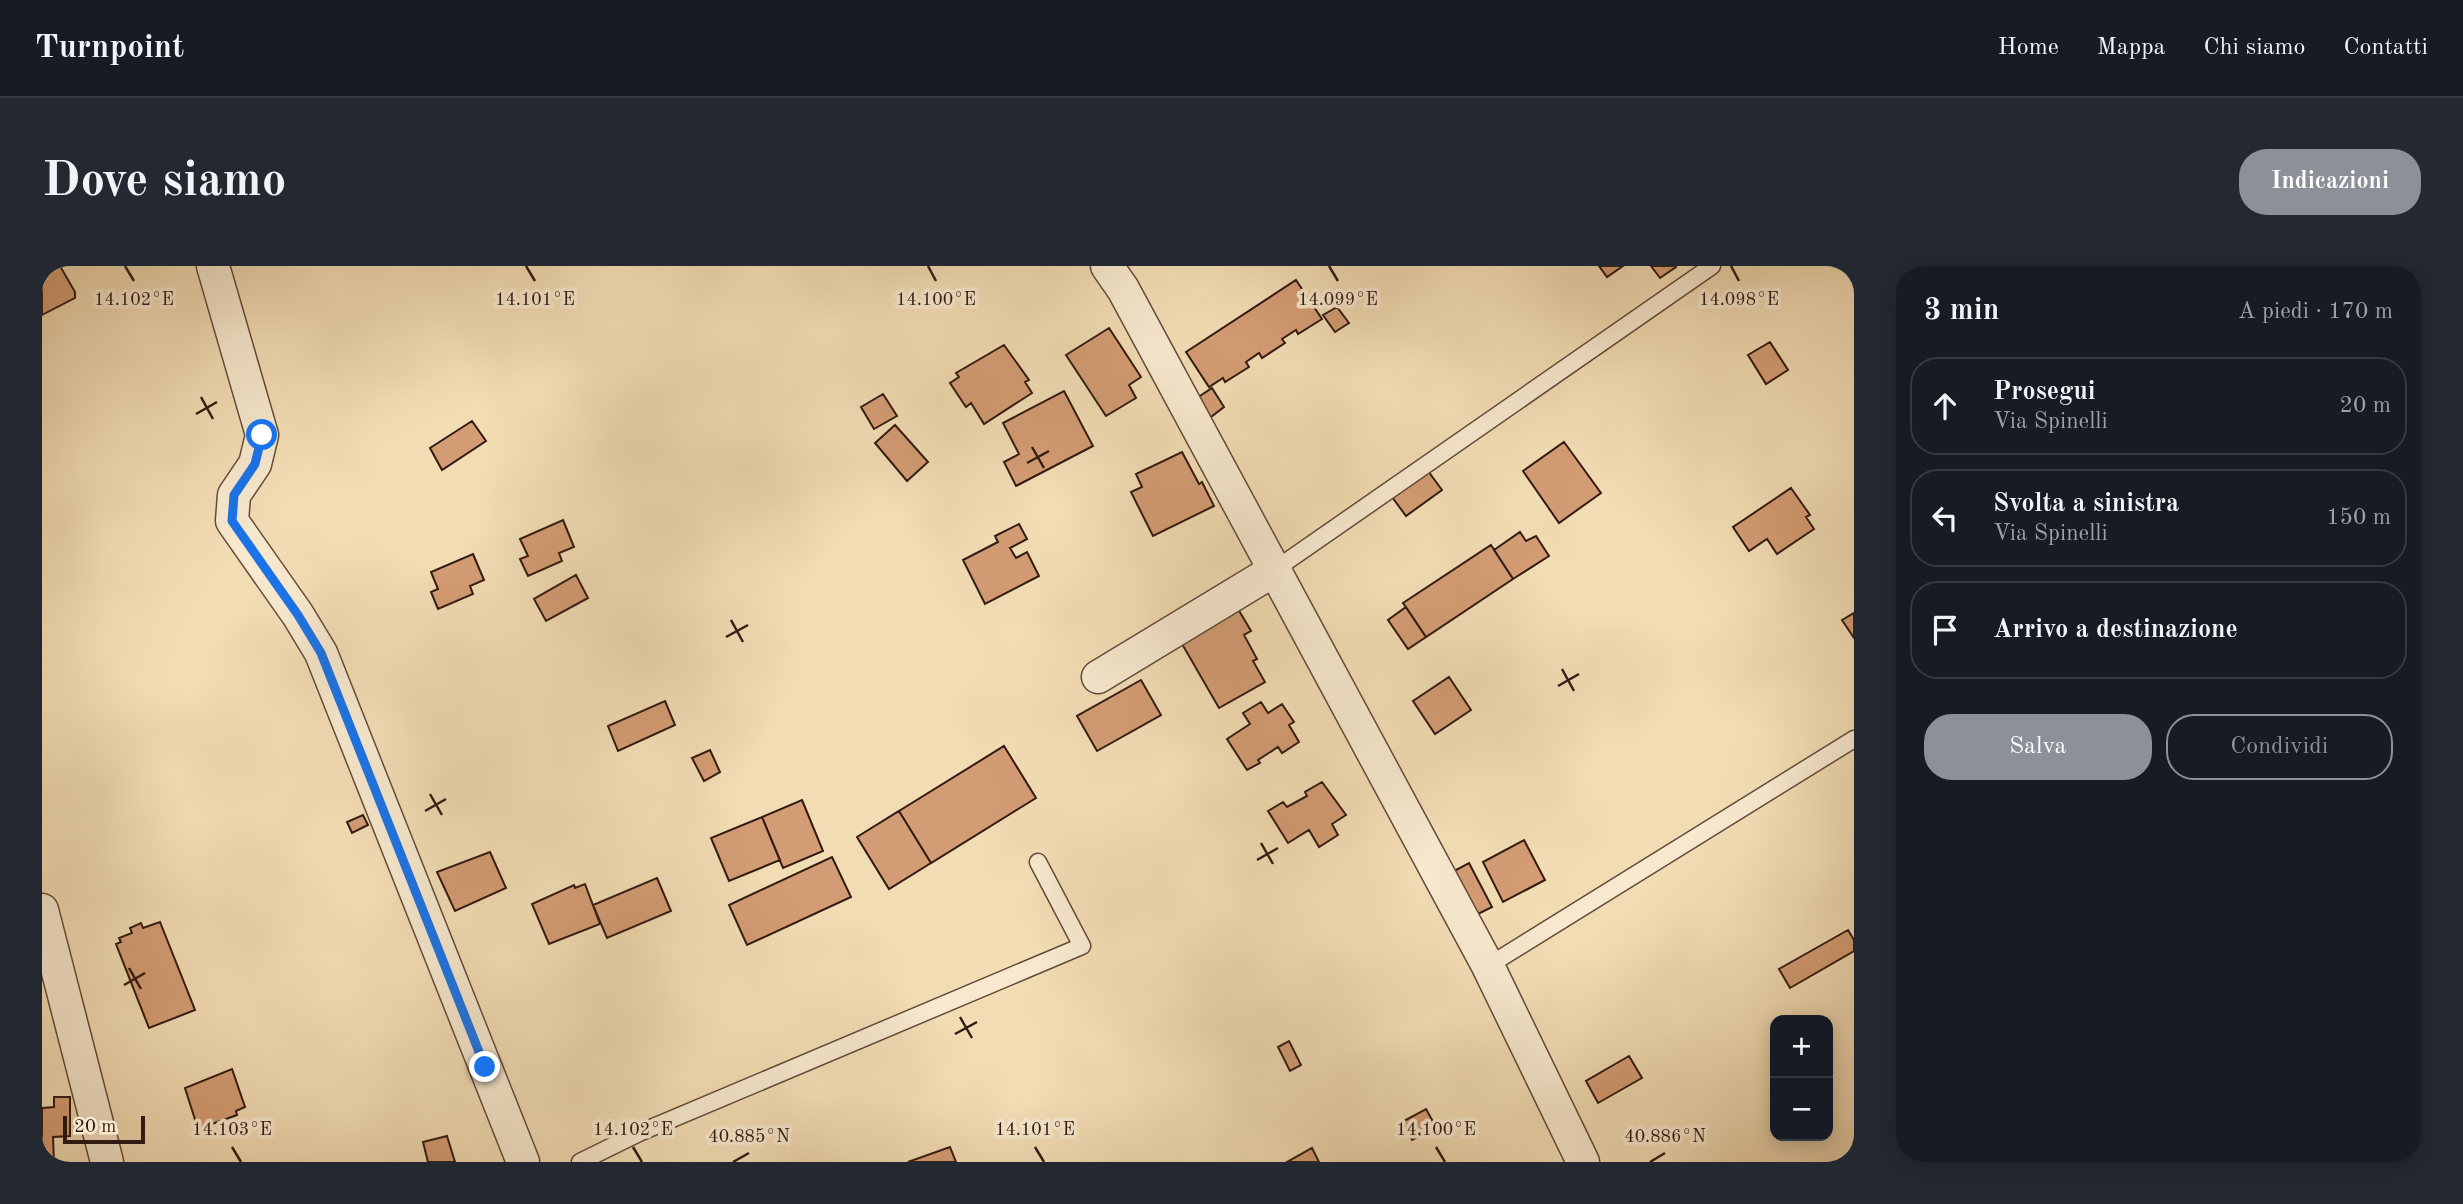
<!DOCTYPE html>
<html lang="it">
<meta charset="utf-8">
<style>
:root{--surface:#171b24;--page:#242831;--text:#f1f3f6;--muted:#9ea1a6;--line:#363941;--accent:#8c9099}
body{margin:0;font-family:"Old Standard TT",serif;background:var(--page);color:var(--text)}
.controls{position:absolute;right:21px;bottom:21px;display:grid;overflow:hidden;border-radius:14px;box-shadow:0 4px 18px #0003}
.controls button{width:63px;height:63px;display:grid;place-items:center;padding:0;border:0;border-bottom:2px solid var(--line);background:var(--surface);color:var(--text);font:35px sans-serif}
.scale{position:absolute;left:21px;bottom:18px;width:82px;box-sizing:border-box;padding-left:7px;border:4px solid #321b12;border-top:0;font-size:19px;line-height:24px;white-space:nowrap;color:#321b12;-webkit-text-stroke:5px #f7e8ce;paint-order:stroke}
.stop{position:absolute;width:21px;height:21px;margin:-16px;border:5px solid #1a73e8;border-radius:50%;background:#fff}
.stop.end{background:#1a73e8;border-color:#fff;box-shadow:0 2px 7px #0008}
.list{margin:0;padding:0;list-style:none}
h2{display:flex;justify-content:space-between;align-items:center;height:91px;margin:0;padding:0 28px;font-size:30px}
h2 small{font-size:23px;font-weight:400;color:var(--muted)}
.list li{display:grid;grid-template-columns:46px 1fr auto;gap:21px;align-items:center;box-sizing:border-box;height:98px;margin:0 14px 14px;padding:0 14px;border:2px solid var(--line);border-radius:28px}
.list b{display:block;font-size:26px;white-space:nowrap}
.list p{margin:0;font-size:23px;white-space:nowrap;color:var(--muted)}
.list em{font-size:23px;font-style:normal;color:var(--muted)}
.actions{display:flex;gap:14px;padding:21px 28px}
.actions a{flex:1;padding:16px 0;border:2px solid var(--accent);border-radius:28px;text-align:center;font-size:24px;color:var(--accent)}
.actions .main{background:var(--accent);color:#fff}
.icon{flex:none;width:38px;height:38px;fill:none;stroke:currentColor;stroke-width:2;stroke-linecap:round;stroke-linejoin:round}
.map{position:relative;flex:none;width:1812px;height:896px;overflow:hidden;border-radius:28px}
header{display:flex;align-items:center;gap:42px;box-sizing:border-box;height:98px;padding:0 35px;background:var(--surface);border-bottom:2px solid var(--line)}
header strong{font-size:33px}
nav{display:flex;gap:38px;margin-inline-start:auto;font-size:24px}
.intro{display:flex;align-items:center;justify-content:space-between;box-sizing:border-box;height:168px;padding:0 42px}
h1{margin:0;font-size:49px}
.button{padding:18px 32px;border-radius:28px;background:var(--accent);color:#fff;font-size:24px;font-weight:700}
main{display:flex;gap:42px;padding:0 42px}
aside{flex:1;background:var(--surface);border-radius:28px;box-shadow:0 4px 18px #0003}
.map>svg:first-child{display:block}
.building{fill:#d49c74;stroke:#321b12;stroke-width:2}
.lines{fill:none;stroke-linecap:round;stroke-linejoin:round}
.service-casing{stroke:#624b3a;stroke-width:19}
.minor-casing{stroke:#624b3a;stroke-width:35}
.service{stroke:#f7e8ce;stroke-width:16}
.minor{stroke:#f7e8ce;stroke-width:32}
.route{stroke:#1a73e8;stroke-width:9}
.ticks{fill:none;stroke:#321b12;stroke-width:2.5}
.ticks-label{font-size:18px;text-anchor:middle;fill:#321b12;stroke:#f7e8ce;stroke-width:7;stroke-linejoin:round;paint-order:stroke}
</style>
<header>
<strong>Turnpoint</strong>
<nav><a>Home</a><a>Mappa</a><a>Chi siamo</a><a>Contatti</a></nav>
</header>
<div class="intro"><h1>Dove siamo</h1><a class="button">Indicazioni</a></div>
<main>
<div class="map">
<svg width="1812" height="896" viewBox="0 0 1812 896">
<rect width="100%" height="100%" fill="#f2dcb4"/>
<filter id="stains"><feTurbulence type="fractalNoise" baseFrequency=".00286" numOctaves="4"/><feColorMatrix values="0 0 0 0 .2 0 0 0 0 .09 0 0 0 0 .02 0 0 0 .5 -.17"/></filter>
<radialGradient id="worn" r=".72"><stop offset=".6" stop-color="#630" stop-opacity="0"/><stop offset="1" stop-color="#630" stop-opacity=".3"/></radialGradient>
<path class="building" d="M0,0H18L33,26V32L0,49Z
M1557,0H1581L1565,11Z
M1609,0H1633L1634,1L1618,12Z
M1254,14L1280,53L1256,68L1254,64L1240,73L1243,77L1220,92L1217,87L1204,96L1207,101L1183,116L1181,112L1167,121L1144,86Z
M1295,41L1307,57L1293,66L1281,49Z
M1067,62L1099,111L1087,119L1094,132L1064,150L1024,89Z
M1728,76L1746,104L1724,118L1706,89Z
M962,79L987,114L983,116L990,127L942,158L929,137L924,141L908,117L917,111L914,107Z
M1170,122L1182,141L1165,154L1152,134Z
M1022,125L1051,180L974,220L962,196L977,188L961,157Z
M841,128L855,150L832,163L819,141Z
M430,155L444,175L400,204L388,182Z
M853,159L886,196L865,215L833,177Z
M1522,176L1559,227L1517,257L1481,205Z
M1140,186L1157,218L1160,216L1172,240L1111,270L1089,226L1100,221L1094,208Z
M1386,205L1400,224L1364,250L1350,231Z
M1749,222L1768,249L1764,251L1772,263L1735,288L1725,273L1707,285L1691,261Z
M521,254L532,281L517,287L520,295L486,310L478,293L486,290L478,273Z
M977,258L985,273L968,282L974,292L985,286L997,310L943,338L921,294L956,276L953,270Z
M1478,266L1484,275L1494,270L1507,290L1471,313L1452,284Z
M1449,279L1471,313L1384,371L1361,337Z
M431,288L442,314L428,320L431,328L396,343L389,326L396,323L389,306Z
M534,309L546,332L504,355L492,333Z
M1364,341L1384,371L1366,383L1346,354Z
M1196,343L1209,365L1202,369L1215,393L1211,395L1223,416L1177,442L1136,371Z
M1812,347V372L1800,354Z
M1407,411L1429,444L1393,468L1371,435Z
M1099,414L1119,449L1055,485L1035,450Z
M623,435L633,459L576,485L566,460Z
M1219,436L1226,447L1240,438L1252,456L1247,459L1257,476L1240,487L1236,481L1216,494L1218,497L1205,504L1185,473L1208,458L1201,447Z
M962,480L994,532L889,597L857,545Z
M668,484L678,506L662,515L650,492Z
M1280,516L1304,549L1290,558L1296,569L1277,581L1267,564L1246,577L1226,545L1241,536L1245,541L1265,530L1263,526Z
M760,534L781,585L741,602L720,551Z
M857,545L889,597L847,623L815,571Z
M321,549L326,559L310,567L305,556Z
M720,551L738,594L687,615L669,572Z
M1482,574L1503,614L1461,636L1441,596Z
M448,586L464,622L413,645L395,606Z
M790,591L809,631L705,679L687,639Z
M1427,597L1450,641L1424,654L1401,611Z
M615,612L629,645L565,672L551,639Z
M543,618L558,658L507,678L490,638L532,619L533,622Z
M118,656L153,744L107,762L74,678L79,676L77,672L90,667L88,662L99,657L101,662Z
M1806,664L1812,674V685L1748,722L1737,703Z
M1247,775L1259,799L1248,805L1236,781Z
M1587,790L1600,812L1556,837L1544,815Z
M190,803L203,841L194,845L195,849L156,863L143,822Z
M12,831H28V870L11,871L12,896H0V842L12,841Z
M1384,843L1394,861L1370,874L1360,856Z
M405,870L413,896H386L381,876Z
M908,881L914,896H866Z
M1270,882L1277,896H1245Z"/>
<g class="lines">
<defs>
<path id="service" d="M1231,305L1670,0
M1446,700L1812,473
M538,896L597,867L1040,680L996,596"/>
<path id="minor" d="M171,0L220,169L213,198L192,229L190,255L256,349L279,387L481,896
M1065,0L1081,23L1446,700L1541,896
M1056,411L1231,305
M0,644L65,896"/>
</defs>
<use href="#service" class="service-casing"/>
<use href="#minor" class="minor-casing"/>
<use href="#service" class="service"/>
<use href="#minor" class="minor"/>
</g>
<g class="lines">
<path class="route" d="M220,169L213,198L192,229L190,255L256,349L279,387L443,801"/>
</g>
<path class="ticks" d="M83,0L92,15M484,0L493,15M886,0L894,15M1287,0L1296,15M1689,0L1697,15M159,131L171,153M154,148L175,136M990,181L1002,202M985,197L1007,185M689,354L701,376M684,371L706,359M1520,403L1532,425M1516,420L1537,408M388,528L400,549M383,545L404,533M1219,577L1231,598M1215,594L1236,582M87,702L99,723M82,719L103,707M918,751L930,772M913,768L935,756M190,881L199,896M591,881L600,896M993,881L1002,896M1394,881L1403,896M691,896L707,887M1608,896L1623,887"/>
<g class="ticks-label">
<text x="1697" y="39">14.098°E</text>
<text x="92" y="39">14.102°E</text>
<text x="493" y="39">14.101°E</text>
<text x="894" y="39">14.100°E</text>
<text x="1296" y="39">14.099°E</text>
<text x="190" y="869">14.103°E</text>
<text x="591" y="869">14.102°E</text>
<text x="993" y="869">14.101°E</text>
<text x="1394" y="869">14.100°E</text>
<text x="707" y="876">40.885°N</text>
<text x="1623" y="876">40.886°N</text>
</g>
<rect width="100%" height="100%" filter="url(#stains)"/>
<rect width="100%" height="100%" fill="url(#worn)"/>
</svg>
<div class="controls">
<button>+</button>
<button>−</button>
</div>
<div class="scale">20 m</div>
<div class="stop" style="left:220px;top:169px"></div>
<div class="stop end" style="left:443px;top:801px"></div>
</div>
<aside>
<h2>3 min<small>A piedi · 170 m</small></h2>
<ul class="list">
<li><svg class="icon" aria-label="ahead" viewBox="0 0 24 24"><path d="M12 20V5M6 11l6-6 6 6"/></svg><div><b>Prosegui</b><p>Via Spinelli</p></div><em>20 m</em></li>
<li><svg class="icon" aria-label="left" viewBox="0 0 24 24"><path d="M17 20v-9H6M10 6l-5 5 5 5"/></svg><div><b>Svolta a sinistra</b><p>Via Spinelli</p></div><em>150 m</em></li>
<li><svg class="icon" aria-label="arrive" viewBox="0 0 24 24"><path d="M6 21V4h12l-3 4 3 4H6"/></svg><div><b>Arrivo a destinazione</b></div></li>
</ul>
<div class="actions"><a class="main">Salva</a><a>Condividi</a></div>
</aside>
</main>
